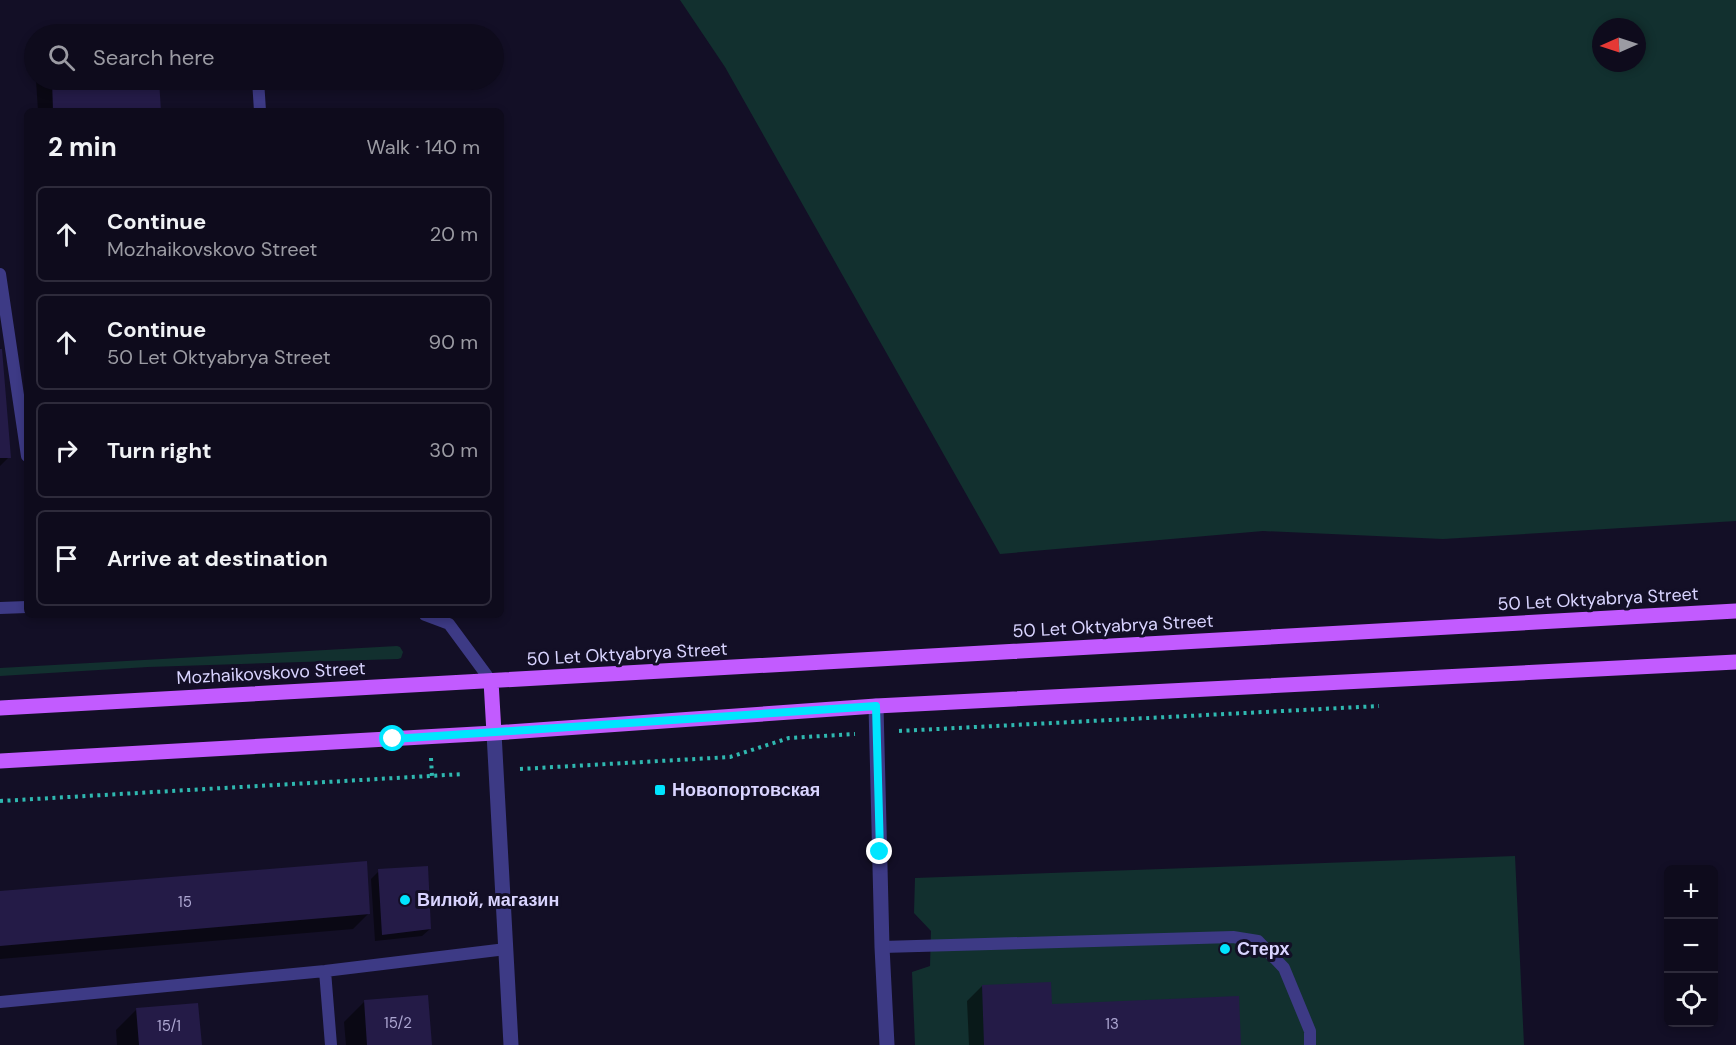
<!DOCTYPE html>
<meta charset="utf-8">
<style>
:root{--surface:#0e0b1c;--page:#1c1929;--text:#f1f3f6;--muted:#9b9ba3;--line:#2e2b3b}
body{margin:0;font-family:"DM Sans",sans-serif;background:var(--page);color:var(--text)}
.controls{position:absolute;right:18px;bottom:18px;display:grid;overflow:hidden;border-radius:9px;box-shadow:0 3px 9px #0003}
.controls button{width:54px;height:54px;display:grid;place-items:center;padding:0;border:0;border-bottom:2px solid var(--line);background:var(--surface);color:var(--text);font:30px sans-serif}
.compass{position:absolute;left:1592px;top:18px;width:54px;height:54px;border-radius:50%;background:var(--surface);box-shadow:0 3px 9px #0003;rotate:267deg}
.stop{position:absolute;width:18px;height:18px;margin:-14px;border:4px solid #00e5ff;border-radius:50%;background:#fff}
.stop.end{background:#00e5ff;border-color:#fff;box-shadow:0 2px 6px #0008}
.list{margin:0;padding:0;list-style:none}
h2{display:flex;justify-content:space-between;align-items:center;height:78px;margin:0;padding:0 24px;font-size:26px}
h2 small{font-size:20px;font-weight:400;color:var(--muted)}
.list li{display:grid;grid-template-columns:39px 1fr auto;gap:18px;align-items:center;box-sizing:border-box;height:96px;margin:0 12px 12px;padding:0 12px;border:2px solid var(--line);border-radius:9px}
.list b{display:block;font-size:22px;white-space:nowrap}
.list p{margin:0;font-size:20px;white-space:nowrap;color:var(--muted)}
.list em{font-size:20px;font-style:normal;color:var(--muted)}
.icon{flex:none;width:33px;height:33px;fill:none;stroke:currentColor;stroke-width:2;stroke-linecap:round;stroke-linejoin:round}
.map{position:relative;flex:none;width:1736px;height:1045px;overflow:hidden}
.search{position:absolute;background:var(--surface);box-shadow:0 3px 9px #0003;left:24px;top:24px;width:480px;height:66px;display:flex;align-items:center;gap:15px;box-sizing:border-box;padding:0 21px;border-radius:33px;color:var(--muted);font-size:22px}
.panel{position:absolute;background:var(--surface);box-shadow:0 3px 9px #0003;left:24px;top:108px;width:480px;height:510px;border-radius:9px}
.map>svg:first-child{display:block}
.green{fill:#12302f;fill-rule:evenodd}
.shadow{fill:#0007}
.building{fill:#241b47}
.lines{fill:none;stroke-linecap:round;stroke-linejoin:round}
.path{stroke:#2fb8b0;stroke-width:4;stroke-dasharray:3 4.5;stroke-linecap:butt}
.lane{stroke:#3d3a85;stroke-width:12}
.street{stroke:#3d3a85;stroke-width:15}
.primary{stroke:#c25bff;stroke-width:15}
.route{stroke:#00e5ff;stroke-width:8}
.poi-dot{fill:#00e5ff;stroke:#130f26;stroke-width:2}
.labels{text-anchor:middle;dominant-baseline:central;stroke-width:6;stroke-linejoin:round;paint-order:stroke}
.number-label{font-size:15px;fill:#aca6d1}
.street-label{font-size:18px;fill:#d9d4ff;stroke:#130f26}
.poi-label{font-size:18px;font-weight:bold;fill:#d9d4ff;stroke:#130f26;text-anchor:start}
</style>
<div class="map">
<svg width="1736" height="1045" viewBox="0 0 1736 1045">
<rect width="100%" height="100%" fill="#130f26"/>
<path class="green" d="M680,0H1736V521L1443,539L1263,531L1000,554L725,67ZM1601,27H1637V63H1601Z
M397,646L400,647L403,652L401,658L398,659L148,667L0,676V668Z
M1515,856L1524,1045H915L912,972L930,966L931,931L914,913L915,878Z"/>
<path class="shadow" d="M448,31V34H390Z
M36,80H158L159,111H38Z
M299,80H440L438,82L299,89Z
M0,347L9,457L0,466Z
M379,871L430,929L422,936L375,941L371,879Z
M0,892L368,914L353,929L0,959Z
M982,986L1051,1005L1239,1045H969L967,1001Z
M364,1002L430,1045H346L344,1022Z
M137,1009L200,1045H117L116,1030Z"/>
<path class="building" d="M449,30V34H396V33Z
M52,80H159L161,111H53Z
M0,349H2L11,458H0Z
M367,861L370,914L0,946V891Z
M428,866L431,929L382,935L378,869Z
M1051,982L1052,1004L1239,996L1241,1045H984L982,985Z
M428,995L432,1045H367L364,1000Z
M198,1003L202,1045H139L136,1008Z"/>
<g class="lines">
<path class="path" d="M899,731L1379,706
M431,758L432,776
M520,769L730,757L789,738L855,734
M0,801L464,774"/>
<path class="lane" d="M258,80L260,111
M0,274L27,456
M0,608L27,607
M425,615L449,624L491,681
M882,947L1233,937L1258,941L1284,968L1310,1031V1045
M325,971L331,1045
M0,1002L325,971L506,949"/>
<path class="street" d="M876,706L882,947L887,1045
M494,733L511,1045"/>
<path class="primary" d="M491,681L494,733
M0,708L1736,611
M0,761L494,733L876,706L1736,662"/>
</g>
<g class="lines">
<path class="route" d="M393,739L876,706L880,852"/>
</g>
<g class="poi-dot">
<rect x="654" y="784" width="12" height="12" rx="3"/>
<circle cx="405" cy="900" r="6"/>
<circle cx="1225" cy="949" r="6"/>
</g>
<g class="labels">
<g class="number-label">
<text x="185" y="902">15</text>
<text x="398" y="1023">15/2</text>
<text x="1112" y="1024">13</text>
<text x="169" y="1026">15/1</text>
</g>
<g class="street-label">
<text transform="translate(1598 599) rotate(-3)">50 Let Oktyabrya Street</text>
<text transform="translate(1113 626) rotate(-3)">50 Let Oktyabrya Street</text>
<text transform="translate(627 654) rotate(-3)">50 Let Oktyabrya Street</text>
<text transform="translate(271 673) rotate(-3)">Mozhaikovskovo Street</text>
</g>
<g class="poi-label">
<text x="672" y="790">Новопортовская</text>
<text x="417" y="900">Вилюй, магазин</text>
<text x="1237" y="949">Стерх</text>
</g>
</g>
</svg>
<div class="controls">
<button>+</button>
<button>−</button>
<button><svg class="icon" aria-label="locate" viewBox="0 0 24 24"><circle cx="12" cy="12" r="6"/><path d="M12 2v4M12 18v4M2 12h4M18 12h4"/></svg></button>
</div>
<svg class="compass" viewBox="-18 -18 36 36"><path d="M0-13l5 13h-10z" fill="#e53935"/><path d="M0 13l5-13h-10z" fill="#9b9ba3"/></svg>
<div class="stop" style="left:393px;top:739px"></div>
<div class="stop end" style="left:880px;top:852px"></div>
<div class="search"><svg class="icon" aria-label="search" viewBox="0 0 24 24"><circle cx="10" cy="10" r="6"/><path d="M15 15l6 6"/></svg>Search here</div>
<section class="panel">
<h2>2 min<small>Walk · 140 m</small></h2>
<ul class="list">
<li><svg class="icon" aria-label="ahead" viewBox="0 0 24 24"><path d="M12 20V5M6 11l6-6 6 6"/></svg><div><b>Continue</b><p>Mozhaikovskovo Street</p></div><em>20 m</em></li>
<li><svg class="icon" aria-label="ahead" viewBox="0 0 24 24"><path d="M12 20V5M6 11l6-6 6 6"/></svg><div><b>Continue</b><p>50 Let Oktyabrya Street</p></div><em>90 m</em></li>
<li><svg class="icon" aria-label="right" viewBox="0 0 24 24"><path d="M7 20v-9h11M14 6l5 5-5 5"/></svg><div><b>Turn right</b></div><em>30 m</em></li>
<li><svg class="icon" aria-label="arrive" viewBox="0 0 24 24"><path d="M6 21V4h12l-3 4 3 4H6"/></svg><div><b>Arrive at destination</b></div></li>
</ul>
</section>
</div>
